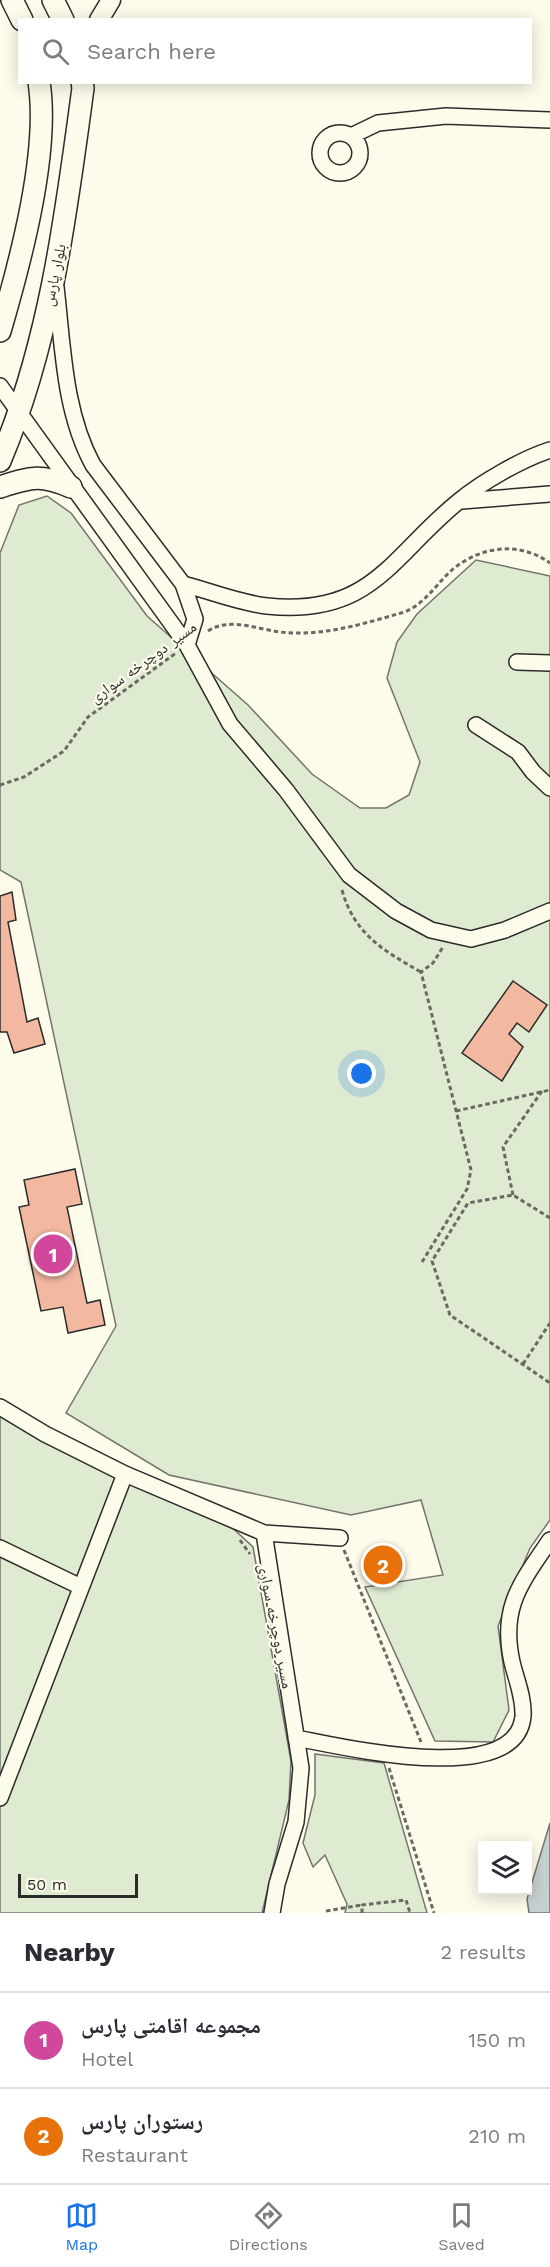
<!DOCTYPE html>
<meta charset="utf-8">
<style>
:root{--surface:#fff;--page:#f2f2f3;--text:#2b2b33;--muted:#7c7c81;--line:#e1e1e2;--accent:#1a73e8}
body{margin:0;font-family:"Work Sans","Noto Naskh Arabic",sans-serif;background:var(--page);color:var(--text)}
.controls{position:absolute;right:18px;bottom:18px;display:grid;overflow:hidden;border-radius:0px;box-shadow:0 3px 15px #0003}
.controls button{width:54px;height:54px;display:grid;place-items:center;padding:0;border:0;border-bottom:2px solid var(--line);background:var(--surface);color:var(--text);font:30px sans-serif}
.scale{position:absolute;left:18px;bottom:15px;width:120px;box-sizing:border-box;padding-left:6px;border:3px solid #2b2b2b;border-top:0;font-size:16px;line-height:21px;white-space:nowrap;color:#2b2b2b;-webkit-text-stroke:4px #fdfbea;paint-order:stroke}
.you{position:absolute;left:362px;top:1074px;width:21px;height:21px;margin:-15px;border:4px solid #fff;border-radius:50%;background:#1a73e8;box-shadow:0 0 0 9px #1a73e833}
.badge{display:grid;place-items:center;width:39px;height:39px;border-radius:50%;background:var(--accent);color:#fff;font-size:20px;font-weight:700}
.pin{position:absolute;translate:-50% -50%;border:3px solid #fff;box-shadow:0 2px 6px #0006}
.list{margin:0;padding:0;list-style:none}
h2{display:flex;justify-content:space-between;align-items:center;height:78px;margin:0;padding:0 24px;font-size:26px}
h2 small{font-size:20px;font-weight:400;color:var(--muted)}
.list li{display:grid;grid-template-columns:39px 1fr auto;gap:18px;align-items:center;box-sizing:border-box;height:96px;padding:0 24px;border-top:2px solid var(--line)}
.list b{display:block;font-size:22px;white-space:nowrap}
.list p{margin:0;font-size:20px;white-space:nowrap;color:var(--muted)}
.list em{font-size:20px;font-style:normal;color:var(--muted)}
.icon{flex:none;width:33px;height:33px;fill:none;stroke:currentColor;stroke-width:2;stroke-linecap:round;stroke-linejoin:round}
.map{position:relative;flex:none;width:550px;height:1913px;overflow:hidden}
.search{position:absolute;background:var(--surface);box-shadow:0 3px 15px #0003;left:18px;right:18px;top:18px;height:66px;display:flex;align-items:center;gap:15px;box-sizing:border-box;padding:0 21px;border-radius:0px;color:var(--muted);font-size:22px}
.sheet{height:270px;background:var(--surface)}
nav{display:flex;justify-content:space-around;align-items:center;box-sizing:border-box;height:84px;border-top:2px solid var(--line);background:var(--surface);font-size:16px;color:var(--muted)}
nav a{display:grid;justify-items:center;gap:3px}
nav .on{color:var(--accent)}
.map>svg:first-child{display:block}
.green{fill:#deebd1;stroke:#74746e;stroke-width:1.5}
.water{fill:#c7d0d0;stroke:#74746e;stroke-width:1.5}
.building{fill:#f2b8a0;stroke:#2b2b2b;stroke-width:1.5}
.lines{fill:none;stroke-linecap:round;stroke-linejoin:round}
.minor-casing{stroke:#2b2b2b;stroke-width:18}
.tertiary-casing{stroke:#2b2b2b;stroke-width:21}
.secondary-casing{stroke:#2b2b2b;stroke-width:24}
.path{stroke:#6a6964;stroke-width:3;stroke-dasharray:4.5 3;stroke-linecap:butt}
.minor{stroke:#fdfbea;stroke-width:15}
.tertiary{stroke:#fdfbea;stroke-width:18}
.secondary{stroke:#fdfbea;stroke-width:21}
.labels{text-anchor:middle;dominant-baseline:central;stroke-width:4.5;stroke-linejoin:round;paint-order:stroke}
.street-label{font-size:16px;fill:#2b2b2b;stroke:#fdfbea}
</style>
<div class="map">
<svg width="550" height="1913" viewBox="0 0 550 1913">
<rect width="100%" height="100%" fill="#fdfbea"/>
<path class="green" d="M47,496L71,513L147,616L248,705L312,774L360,808H386L409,795L420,762L387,678L397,642L417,614L476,560L550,576V1520L530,1548L498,1626L509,1710L493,1742L435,1741L365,1587L443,1575L421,1500L351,1515L169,1475L66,1413L116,1326L21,882L0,870V553L19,505Z
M0,1408L226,1522L253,1547L291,1761L289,1800L262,1913H0Z
M315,1754L384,1763L427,1913H345L347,1904L325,1855L313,1867L303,1843L315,1795Z"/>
<path class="water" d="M550,1823V1913H529L527,1899Z"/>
<path class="building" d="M12,892L16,920L8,922L27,1022L38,1018L45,1044L14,1053L7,1032H0V896Z
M12,892L16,920L8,922L27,1022L38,1018L45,1044L14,1053L7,1032H0V896Z
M513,981L547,1005L529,1032L517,1023L509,1034L523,1047L502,1081L462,1053Z
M75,1169L82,1204L67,1207L87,1303L100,1300L105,1325L68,1333L63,1307L41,1311L19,1207L29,1205L24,1180Z
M75,1169L82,1204L67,1207L87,1303L100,1300L105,1325L68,1333L63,1307L41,1311L19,1207L29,1205L24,1180Z"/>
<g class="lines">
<defs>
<path id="minor" d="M320 153a20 20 0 1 1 40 0a20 20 0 1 1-40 0Z
M351,136L378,123L446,116L550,120
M56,287C63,347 64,412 93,465L183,584L195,619L187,645
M0,386L187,645L230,724L286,790L349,875L396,911L431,930L471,939L505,930L550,911
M462,501L550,494
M183,584C210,591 239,603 267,606C372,617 391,556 459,501C482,482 522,459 550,450
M517,662L550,663
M476,725L518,752L533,772L550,788
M0,1407L45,1434L125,1474L264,1533L340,1538
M264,1533L301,1768L296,1822L277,1884L272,1913
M0,1548L81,1587
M296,1738C340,1746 517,1789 523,1716C524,1697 516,1679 512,1662C500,1607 521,1583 550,1540
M0,1798L125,1474"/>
<path id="tertiary" d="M99,20L111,0"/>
<path id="secondary" d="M12,0L22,20
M53,0L63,20
M0,331C20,263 50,152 39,82
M0,461C50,343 66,215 83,88L82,82
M0,487C32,477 40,474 71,487"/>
</defs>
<use href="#minor" class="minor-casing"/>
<use href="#tertiary" class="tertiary-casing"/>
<use href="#secondary" class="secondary-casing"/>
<path class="path" d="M208,631C229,617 257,629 280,632C320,637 363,624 401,613C423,607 436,584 453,569C482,546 519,541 550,563
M0,785L24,777L64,751L88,717L176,653
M342,890C354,934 384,951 421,972
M456,1111L550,1090
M513,1195L503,1147L542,1091
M550,1218L513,1195L468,1203L432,1261L450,1315L550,1383
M422,1262L467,1189L471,1170L421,972L433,963L443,947
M523,1364L550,1323
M240,1540L250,1554
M344,1550L421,1742
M389,1768L434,1913
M326,1911L362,1905
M362,1913V1905L406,1900L410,1913"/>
<use href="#minor" class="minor"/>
<use href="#tertiary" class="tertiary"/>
<use href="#secondary" class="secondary"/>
</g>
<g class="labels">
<g class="street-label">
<text transform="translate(54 275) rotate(-78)">بلوار پارس</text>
<text transform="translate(143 662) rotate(-36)">مسیر دوچرخه سواری</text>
<text transform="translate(276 1626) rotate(79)">مسیر دوچرخه سواری</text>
</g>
</g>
</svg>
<div class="controls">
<button><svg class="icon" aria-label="layers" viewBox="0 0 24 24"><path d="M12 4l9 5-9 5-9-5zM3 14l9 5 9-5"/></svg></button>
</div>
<div class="scale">50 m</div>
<div class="you"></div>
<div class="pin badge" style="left:53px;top:1254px;background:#d1479c">1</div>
<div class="pin badge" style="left:383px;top:1565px;background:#e8710a">2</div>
<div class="search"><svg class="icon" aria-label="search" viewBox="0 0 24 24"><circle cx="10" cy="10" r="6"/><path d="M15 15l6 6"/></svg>Search here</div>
</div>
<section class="sheet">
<h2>Nearby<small>2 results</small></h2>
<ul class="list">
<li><span class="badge" style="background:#d1479c">1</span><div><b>مجموعه اقامتی پارس</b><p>Hotel</p></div><em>150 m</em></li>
<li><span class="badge" style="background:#e8710a">2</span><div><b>رستوران پارس</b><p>Restaurant</p></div><em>210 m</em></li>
</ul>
</section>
<nav>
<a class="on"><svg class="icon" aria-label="map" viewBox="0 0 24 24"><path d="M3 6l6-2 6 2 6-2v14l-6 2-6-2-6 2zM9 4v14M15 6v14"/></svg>Map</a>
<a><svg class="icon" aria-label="directions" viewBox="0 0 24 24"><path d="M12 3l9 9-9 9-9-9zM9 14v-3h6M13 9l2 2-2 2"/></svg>Directions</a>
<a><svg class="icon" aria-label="saved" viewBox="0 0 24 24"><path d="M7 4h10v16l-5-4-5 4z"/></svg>Saved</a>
</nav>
